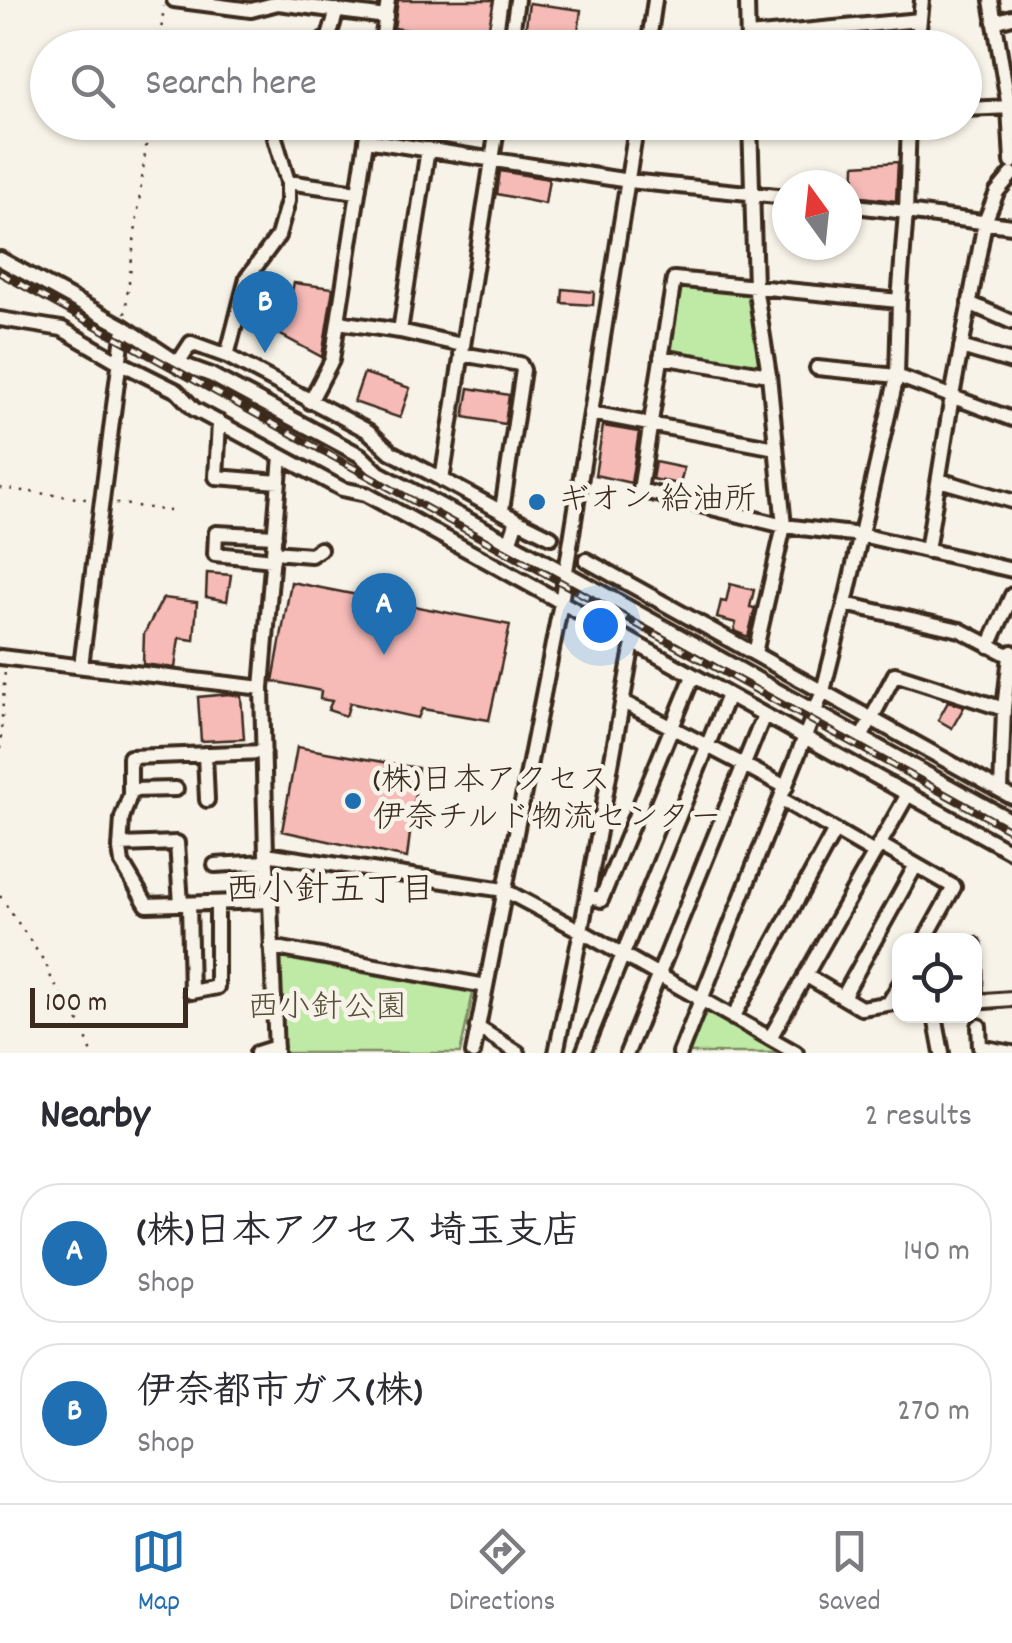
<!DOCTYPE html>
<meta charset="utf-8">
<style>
:root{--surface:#fff;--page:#f7f7f7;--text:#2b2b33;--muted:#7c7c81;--line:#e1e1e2;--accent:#1f6fb2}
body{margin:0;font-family:Dekko,"Klee One",sans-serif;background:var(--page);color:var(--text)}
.controls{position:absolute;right:30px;bottom:30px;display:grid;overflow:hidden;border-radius:20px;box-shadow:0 2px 8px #0004}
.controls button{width:90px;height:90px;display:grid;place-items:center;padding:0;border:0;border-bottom:2px solid var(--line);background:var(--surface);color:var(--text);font:50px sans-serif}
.compass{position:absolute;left:772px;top:170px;width:90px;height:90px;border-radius:50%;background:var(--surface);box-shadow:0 2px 8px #0004;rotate:345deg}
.scale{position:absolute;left:30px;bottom:25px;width:158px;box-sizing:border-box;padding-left:10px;border:5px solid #3b2a1e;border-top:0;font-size:28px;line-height:35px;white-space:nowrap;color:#3b2a1e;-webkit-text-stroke:8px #f7f3e8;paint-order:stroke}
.you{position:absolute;left:600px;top:625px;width:35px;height:35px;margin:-25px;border:8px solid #fff;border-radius:50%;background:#1a73e8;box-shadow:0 0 0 15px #1a73e833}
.badge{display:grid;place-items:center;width:65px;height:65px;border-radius:50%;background:var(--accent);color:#fff;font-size:32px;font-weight:700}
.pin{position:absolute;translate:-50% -82px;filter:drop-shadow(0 2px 5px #0008)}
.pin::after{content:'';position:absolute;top:52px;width:35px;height:30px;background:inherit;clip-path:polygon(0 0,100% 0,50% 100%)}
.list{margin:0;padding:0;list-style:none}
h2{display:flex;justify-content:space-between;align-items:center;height:130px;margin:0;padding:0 40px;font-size:42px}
h2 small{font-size:32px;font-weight:400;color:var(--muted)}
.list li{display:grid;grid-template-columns:65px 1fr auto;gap:30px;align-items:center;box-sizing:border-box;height:140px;margin:0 20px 20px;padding:0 20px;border:2px solid var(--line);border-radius:40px}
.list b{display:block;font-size:38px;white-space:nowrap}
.list p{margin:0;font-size:32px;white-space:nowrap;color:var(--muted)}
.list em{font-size:32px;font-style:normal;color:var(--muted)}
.icon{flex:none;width:55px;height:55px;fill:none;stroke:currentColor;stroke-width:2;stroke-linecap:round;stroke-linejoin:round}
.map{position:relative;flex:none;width:1012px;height:1053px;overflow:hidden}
.search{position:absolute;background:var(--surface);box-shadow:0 2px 8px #0004;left:30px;right:30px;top:30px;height:110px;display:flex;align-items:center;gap:25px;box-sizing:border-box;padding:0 35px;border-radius:55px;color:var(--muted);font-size:38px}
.sheet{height:450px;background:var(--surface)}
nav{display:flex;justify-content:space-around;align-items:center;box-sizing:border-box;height:140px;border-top:2px solid var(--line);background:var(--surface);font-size:28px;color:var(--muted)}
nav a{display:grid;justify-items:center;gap:5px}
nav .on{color:var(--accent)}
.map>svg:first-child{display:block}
.green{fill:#bfeaa6;stroke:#7d8a62;stroke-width:2.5}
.building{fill:#f6bab7;stroke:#3b2a1e;stroke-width:2.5}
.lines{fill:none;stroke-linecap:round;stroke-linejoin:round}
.minor-casing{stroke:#3b2a1e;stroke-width:20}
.path{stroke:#3b2a1e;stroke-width:2.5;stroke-dasharray:2.5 8;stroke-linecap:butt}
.minor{stroke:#f7f3e8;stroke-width:12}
.rail-casing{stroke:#3b2a1e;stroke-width:8}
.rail{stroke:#f7f3e8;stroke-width:4;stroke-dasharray:11;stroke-linecap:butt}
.poi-dot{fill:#1f6fb2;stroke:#f7f3e8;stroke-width:4}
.labels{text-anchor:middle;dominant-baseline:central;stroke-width:9;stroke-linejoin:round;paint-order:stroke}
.poi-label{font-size:32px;fill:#3b2a1e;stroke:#f7f3e8;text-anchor:start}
.park-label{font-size:32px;fill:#555039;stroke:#f7f3e8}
.neighbourhood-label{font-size:35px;fill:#3b2a1e;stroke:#f7f3e8}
</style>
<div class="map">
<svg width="1012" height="1053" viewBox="0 0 1012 1053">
<rect width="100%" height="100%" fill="#f7f3e8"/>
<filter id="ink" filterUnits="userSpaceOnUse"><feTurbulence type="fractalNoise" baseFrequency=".01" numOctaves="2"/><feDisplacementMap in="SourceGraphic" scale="20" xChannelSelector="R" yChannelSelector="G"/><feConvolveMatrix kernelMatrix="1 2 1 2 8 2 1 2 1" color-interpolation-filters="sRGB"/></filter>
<g filter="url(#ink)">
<path class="green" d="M682,282L749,290L752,293L762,366L759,370L670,355L667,349L677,286Z
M281,958L473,993L460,1053H284Z
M711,1011L784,1053H689L706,1012Z"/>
<path class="building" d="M398,0H494L486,42L394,28Z
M529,3L581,10L576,48H523Z
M898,162L896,201L854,196L855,165Z
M500,171L549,179L545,204L497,194Z
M294,283L333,288L322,357L281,335Z
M563,289L594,292L593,305L562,303Z
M364,373L410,388L400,418L354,402Z
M469,388L509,395L505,424L464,417Z
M603,426L639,432L631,483L595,475Z
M655,462L684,468L680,484L652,479Z
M207,573L231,575L227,601L206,597Z
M291,582L510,625L489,720L422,709L418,718L350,703L346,716L328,710L332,701L320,699L321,691L273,681Z
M730,584L754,590L750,607L755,608L748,637L734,631L736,623L717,618L721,601L726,602Z
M163,598L197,602L194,640L179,638L175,668L143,664L144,634Z
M229,694L241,696L244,739L201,741L198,697Z
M948,702L964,707L952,728L938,720Z
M297,747L418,768L407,858L282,831Z"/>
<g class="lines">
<defs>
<path id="minor" d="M174,0L251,10L278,3L386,17
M747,0L748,48
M991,0L1009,107L1012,162
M994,22L1012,17
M748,36L920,20
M311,48L329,37L337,10
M381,48L388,0
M510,48L517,0
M648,48L655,0
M917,48L922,0
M964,109L1012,107
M750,122L755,286L769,375L784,526L755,653
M909,122L906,212L1012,226
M366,140L629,181L787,197
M288,182L357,192
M847,205L906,212L899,301L897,376L1012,419
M0,259L124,327L178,363L211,375L360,455L379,473C592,584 801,706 1012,821
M899,301L674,279L640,490L784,526L861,535L1012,570
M969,303L1012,322
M0,319L62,329L119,362L177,391L194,409L342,489L366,494L1012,852
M338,322L400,331L462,345
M400,331L428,149
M961,347L1012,362
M461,354L520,364L523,370L502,510
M227,356L247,278L278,236L288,201V182L275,138L276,122
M661,357L769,375
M178,363L191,343L227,356L368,431L391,452L517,520L510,541
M310,402L332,360L369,122
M591,413L776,448
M219,422L216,477L279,482
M442,480L498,122
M939,480L1012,501
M517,520L551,537
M927,551L952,396L985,222L997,192L1012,174
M273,552L311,555L320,549
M273,560L215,554L216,533L275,536
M586,560L1012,797
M845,604L960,630L1012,657
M989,646L1012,595
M0,657L262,688
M81,666L124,327
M623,702L786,787
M861,738L895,674L1004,709
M264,752L130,757V795L122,818L120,849L122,863L147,905L270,901
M205,754L207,800
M130,790L176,789
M1001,791L1004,709L1010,656L1012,652
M781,799L874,853
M879,844L954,887L924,941
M120,845L177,843L181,904
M266,854L504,890L581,931L796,1053
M215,865L267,862
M588,895L601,900L693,676
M189,904L191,992L217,987V903
M974,945L975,998L985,1001L1012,999
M271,947L486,986
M805,975L861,1008L900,1002
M843,997L916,865
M888,1004L900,984
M935,1016L942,1053
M733,1018L835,830
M979,1026L980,1047L1012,1053
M477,1027L518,1053
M770,1038L908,794
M257,1053L276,1047
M276,1053L270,901L266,854L262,688L281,456
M473,1053L561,603L637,122
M556,1053L581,931L633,643
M583,1053L728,695
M627,1053L764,715
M680,1053L823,691L845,604L897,376L817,368"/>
</defs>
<use href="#minor" class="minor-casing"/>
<path class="path" d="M159,48L164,6
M125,314L149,122
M0,488L93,500
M116,503L170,511
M0,749L5,670
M0,896L46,964L52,980L81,1025L92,1053"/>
<use href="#minor" class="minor"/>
<defs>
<path id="rail" d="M0,273L1012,831"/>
</defs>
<use href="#rail" class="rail-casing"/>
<use href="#rail" class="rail"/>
</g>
</g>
<g class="poi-dot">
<circle cx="537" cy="502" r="10"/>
<circle cx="353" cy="801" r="10"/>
</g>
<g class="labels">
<g class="poi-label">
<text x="557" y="502">ギオン 給油所</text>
<text x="373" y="783">(株)日本アクセス<tspan x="373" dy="37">伊奈チルド物流センター</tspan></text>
</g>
<g class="park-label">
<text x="327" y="1010">西小針公園</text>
</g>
<g class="neighbourhood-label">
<text x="330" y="893">西小針五丁目</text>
</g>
</g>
</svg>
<div class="controls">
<button><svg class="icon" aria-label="locate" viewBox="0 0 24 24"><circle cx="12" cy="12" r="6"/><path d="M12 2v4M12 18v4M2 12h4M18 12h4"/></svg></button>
</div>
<svg class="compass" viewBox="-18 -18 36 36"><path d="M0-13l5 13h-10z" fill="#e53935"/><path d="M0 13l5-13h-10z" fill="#7c7c81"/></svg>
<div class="scale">100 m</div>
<div class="you"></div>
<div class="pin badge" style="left:384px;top:655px">A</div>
<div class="pin badge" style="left:265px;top:353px">B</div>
<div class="search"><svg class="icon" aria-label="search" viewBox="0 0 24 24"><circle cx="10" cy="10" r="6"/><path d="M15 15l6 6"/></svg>Search here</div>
</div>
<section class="sheet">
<h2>Nearby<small>2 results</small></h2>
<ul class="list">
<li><span class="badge">A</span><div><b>(株)日本アクセス 埼玉支店</b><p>Shop</p></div><em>140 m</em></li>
<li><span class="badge">B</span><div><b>伊奈都市ガス(株)</b><p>Shop</p></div><em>270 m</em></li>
</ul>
</section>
<nav>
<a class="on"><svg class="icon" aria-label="map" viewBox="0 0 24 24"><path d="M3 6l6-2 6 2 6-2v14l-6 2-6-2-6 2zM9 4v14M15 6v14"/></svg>Map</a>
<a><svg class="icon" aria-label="directions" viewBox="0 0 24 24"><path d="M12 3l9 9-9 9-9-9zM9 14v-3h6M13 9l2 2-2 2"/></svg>Directions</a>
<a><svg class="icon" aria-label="saved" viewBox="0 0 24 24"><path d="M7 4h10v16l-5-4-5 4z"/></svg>Saved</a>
</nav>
